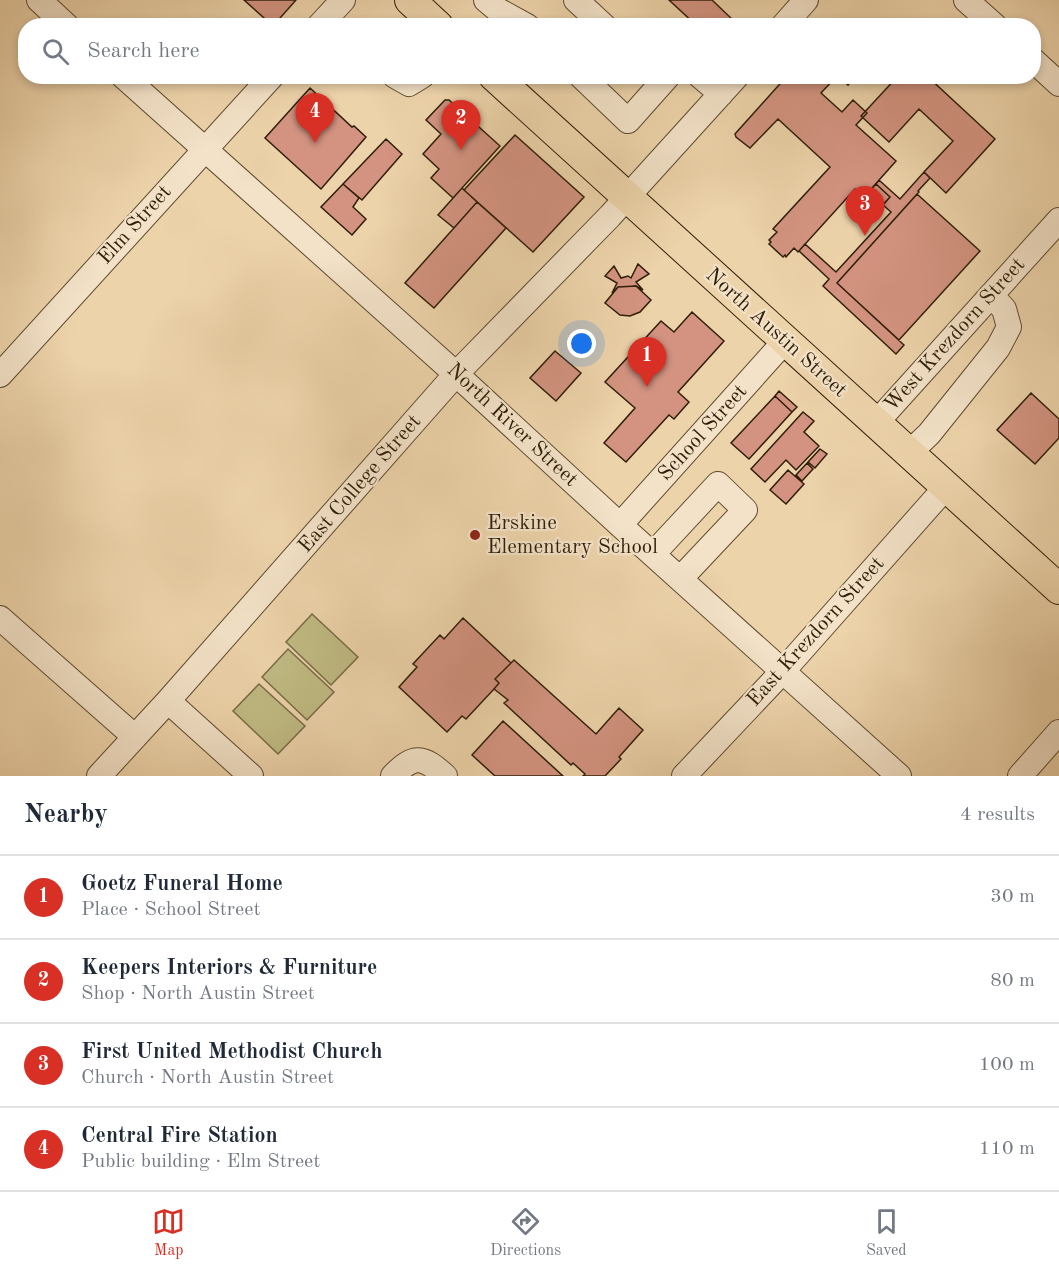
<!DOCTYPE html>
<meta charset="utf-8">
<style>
:root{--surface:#fff;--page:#f2f2f3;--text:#1f2937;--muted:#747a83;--line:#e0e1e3;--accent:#d93025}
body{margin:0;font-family:"Old Standard TT",serif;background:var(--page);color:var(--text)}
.you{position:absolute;left:582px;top:344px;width:21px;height:21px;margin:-15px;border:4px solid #fff;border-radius:50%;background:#1a73e8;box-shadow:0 0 0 9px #1a73e833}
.badge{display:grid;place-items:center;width:39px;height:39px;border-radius:50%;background:var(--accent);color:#fff;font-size:20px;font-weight:700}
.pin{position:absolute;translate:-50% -50px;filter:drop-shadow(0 2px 3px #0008)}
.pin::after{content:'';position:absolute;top:32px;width:21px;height:18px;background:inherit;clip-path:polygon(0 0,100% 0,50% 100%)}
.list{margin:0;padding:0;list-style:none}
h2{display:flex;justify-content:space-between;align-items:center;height:78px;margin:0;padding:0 24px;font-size:26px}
h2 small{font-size:20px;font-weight:400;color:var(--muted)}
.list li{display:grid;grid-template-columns:39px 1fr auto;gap:18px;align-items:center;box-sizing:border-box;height:84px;padding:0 24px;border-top:2px solid var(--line)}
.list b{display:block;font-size:22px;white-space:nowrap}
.list p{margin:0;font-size:20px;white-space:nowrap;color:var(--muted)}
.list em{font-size:20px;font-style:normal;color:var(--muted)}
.icon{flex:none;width:33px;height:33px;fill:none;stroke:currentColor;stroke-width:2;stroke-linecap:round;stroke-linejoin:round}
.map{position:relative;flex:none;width:1059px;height:776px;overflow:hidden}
.search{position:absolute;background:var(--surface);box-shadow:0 3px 9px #0003;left:18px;right:18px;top:18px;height:66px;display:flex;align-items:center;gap:15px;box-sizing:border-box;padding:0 21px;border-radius:24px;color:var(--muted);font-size:22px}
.sheet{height:414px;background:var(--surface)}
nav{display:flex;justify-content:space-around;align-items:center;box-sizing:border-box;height:84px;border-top:2px solid var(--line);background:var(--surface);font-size:16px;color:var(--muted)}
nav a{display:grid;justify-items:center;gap:3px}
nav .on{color:var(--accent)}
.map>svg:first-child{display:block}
.green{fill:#c0ba83;stroke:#776c46;stroke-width:1.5}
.building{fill:#d39380;stroke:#2e1e08;stroke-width:1.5}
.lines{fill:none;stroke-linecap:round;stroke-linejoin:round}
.minor-casing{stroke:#5e4b30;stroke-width:26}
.major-casing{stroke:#2e1e08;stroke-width:32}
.minor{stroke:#f3e2c8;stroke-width:24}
.major{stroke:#edd3aa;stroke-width:30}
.poi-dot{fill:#8f2418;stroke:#f3e2c8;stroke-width:2}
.labels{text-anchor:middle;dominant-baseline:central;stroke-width:4.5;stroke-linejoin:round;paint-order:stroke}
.street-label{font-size:21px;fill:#2e1e08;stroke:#f3e2c8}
.poi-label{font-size:21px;fill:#2e1e08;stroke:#f3e2c8;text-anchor:start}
</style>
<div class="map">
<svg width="1059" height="776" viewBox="0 0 1059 776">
<rect width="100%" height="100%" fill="#edd3aa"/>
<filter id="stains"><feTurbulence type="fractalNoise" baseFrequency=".00333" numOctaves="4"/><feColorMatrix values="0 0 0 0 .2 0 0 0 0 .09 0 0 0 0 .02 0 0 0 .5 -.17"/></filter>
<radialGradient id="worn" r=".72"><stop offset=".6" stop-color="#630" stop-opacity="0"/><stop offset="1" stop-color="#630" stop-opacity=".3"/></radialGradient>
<path class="green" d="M312,614L358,657L331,685L286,642Z
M288,649L334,692L307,720L262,677Z
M259,684L305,726L278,754L233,711Z"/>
<path class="building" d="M244,0H296L273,26Z
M669,0H712L734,21L730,26H697Z
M787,76H837L821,93L842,112L853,100L867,113L856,125L896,161L864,197L855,189L798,252L794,248L786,257L785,255L783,257L769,244L771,242L769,240L777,232L773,229L830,167L778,119L750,148L736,137L735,134Z
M839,76H855L848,85Z
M898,76H927L995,139L946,193L924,172L953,141L919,109L889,142L861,116Z
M310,88L352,127L354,126L366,137L321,189L265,138Z
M445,100H449L500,146L453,198L431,178L439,169L423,154L441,134L426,120Z
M515,135L584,197L533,252L464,190Z
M386,139L402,154L362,200L343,184Z
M924,172L930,178L918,191L919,192L837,283L904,345L896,354L823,286L829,279L799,251L805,244L836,272L891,212L883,205L890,197L876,184L879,180L900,199Z
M343,184L359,198L353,207L366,219L352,235L321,207Z
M876,184L890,197L878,210L864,197Z
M462,188L477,202L454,228L438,215Z
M917,194L980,251L899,340L837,283Z
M477,202L506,228L434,308L405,283Z
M638,264L649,274L636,282L643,290L636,286L618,287L612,293L617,283L605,276L614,266L621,278L628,276L631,278Z
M636,286L651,300L640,312L630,316L620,315L605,303L618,287Z
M692,312L724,341L678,392L689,402L674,419L669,415L626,462L604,443L635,408L605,382L661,321L674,332Z
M555,351L581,373L556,401L530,378Z
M779,391L797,407L792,412L775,396Z
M1031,393L1059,419V438L1035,464L997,430Z
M775,396L792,412L749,459L731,443Z
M803,412L814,421L804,432L819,446L796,470L786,460L765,482L751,469Z
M820,449L827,454L815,468L808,462Z
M807,463L813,469L802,481L796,475Z
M788,470L804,484L786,504L770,490Z
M463,618L511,663L495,679L499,683L494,689L466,719L462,716L447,732L399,687L417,667L413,664L440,635L444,639Z
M514,660L596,734L619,708L643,730L619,757L621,759L605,776H583L585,774L573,763L571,765L504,703L508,700L494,689L499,683L495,679Z
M503,721L563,776H495L472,755Z"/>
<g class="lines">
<defs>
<path id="minor" d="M39,0L67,26
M486,0L498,10L527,26
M576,0L604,26
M966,0L995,26
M319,26L343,0
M783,26L806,0
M1034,61L1059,84
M123,76L456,374L620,525L899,776
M395,76L409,84L422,76
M581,76L628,121L668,76
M700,76L721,94
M0,375L272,76
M876,423L1059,220
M909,453L929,434L998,348L1009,327L1004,309L991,295
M620,525L785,341
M653,554L718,484L745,510L680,579
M0,618L135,737
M168,701L251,776
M99,776L168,701L456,374L610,216L737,76
M393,776C414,754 423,756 445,776
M684,776L783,671L946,487
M1020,776L1059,732"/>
<path id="major" d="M410,0L438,26
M494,76L1059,589"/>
</defs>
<use href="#minor" class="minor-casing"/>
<use href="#major" class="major-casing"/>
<use href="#minor" class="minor"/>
<use href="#major" class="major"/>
</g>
<circle class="poi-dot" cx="475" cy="535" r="6"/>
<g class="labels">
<g class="street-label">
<text transform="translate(135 225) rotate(-48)">Elm Street</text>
<text transform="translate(776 333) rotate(42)">North Austin Street</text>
<text transform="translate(955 335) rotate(-48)">West Krezdorn Street</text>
<text transform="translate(512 425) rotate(43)">North River Street</text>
<text transform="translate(703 433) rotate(-48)">School Street</text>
<text transform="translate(360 484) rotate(-49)">East College Street</text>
<text transform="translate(816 632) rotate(-48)">East Krezdorn Street</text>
</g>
<g class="poi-label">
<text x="487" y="523">Erskine<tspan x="487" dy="24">Elementary School</tspan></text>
</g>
</g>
<rect width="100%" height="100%" filter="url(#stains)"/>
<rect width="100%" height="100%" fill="url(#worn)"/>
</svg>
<div class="you"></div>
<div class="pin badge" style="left:647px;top:387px">1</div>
<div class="pin badge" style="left:461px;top:150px">2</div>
<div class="pin badge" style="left:865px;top:236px">3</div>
<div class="pin badge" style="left:315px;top:143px">4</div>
<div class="search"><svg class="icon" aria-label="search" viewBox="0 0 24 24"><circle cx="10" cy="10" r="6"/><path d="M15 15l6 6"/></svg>Search here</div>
</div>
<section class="sheet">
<h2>Nearby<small>4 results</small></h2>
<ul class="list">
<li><span class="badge">1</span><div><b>Goetz Funeral Home</b><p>Place · School Street</p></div><em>30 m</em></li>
<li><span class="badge">2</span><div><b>Keepers Interiors &amp; Furniture</b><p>Shop · North Austin Street</p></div><em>80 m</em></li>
<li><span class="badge">3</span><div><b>First United Methodist Church</b><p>Church · North Austin Street</p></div><em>100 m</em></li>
<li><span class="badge">4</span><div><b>Central Fire Station</b><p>Public building · Elm Street</p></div><em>110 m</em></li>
</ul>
</section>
<nav>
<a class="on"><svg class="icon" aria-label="map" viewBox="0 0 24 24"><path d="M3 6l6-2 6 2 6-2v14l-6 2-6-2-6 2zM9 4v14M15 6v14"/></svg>Map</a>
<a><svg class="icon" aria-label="directions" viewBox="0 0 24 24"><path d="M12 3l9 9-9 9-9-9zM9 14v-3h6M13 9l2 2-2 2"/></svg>Directions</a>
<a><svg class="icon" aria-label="saved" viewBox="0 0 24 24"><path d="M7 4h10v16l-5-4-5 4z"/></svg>Saved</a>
</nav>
